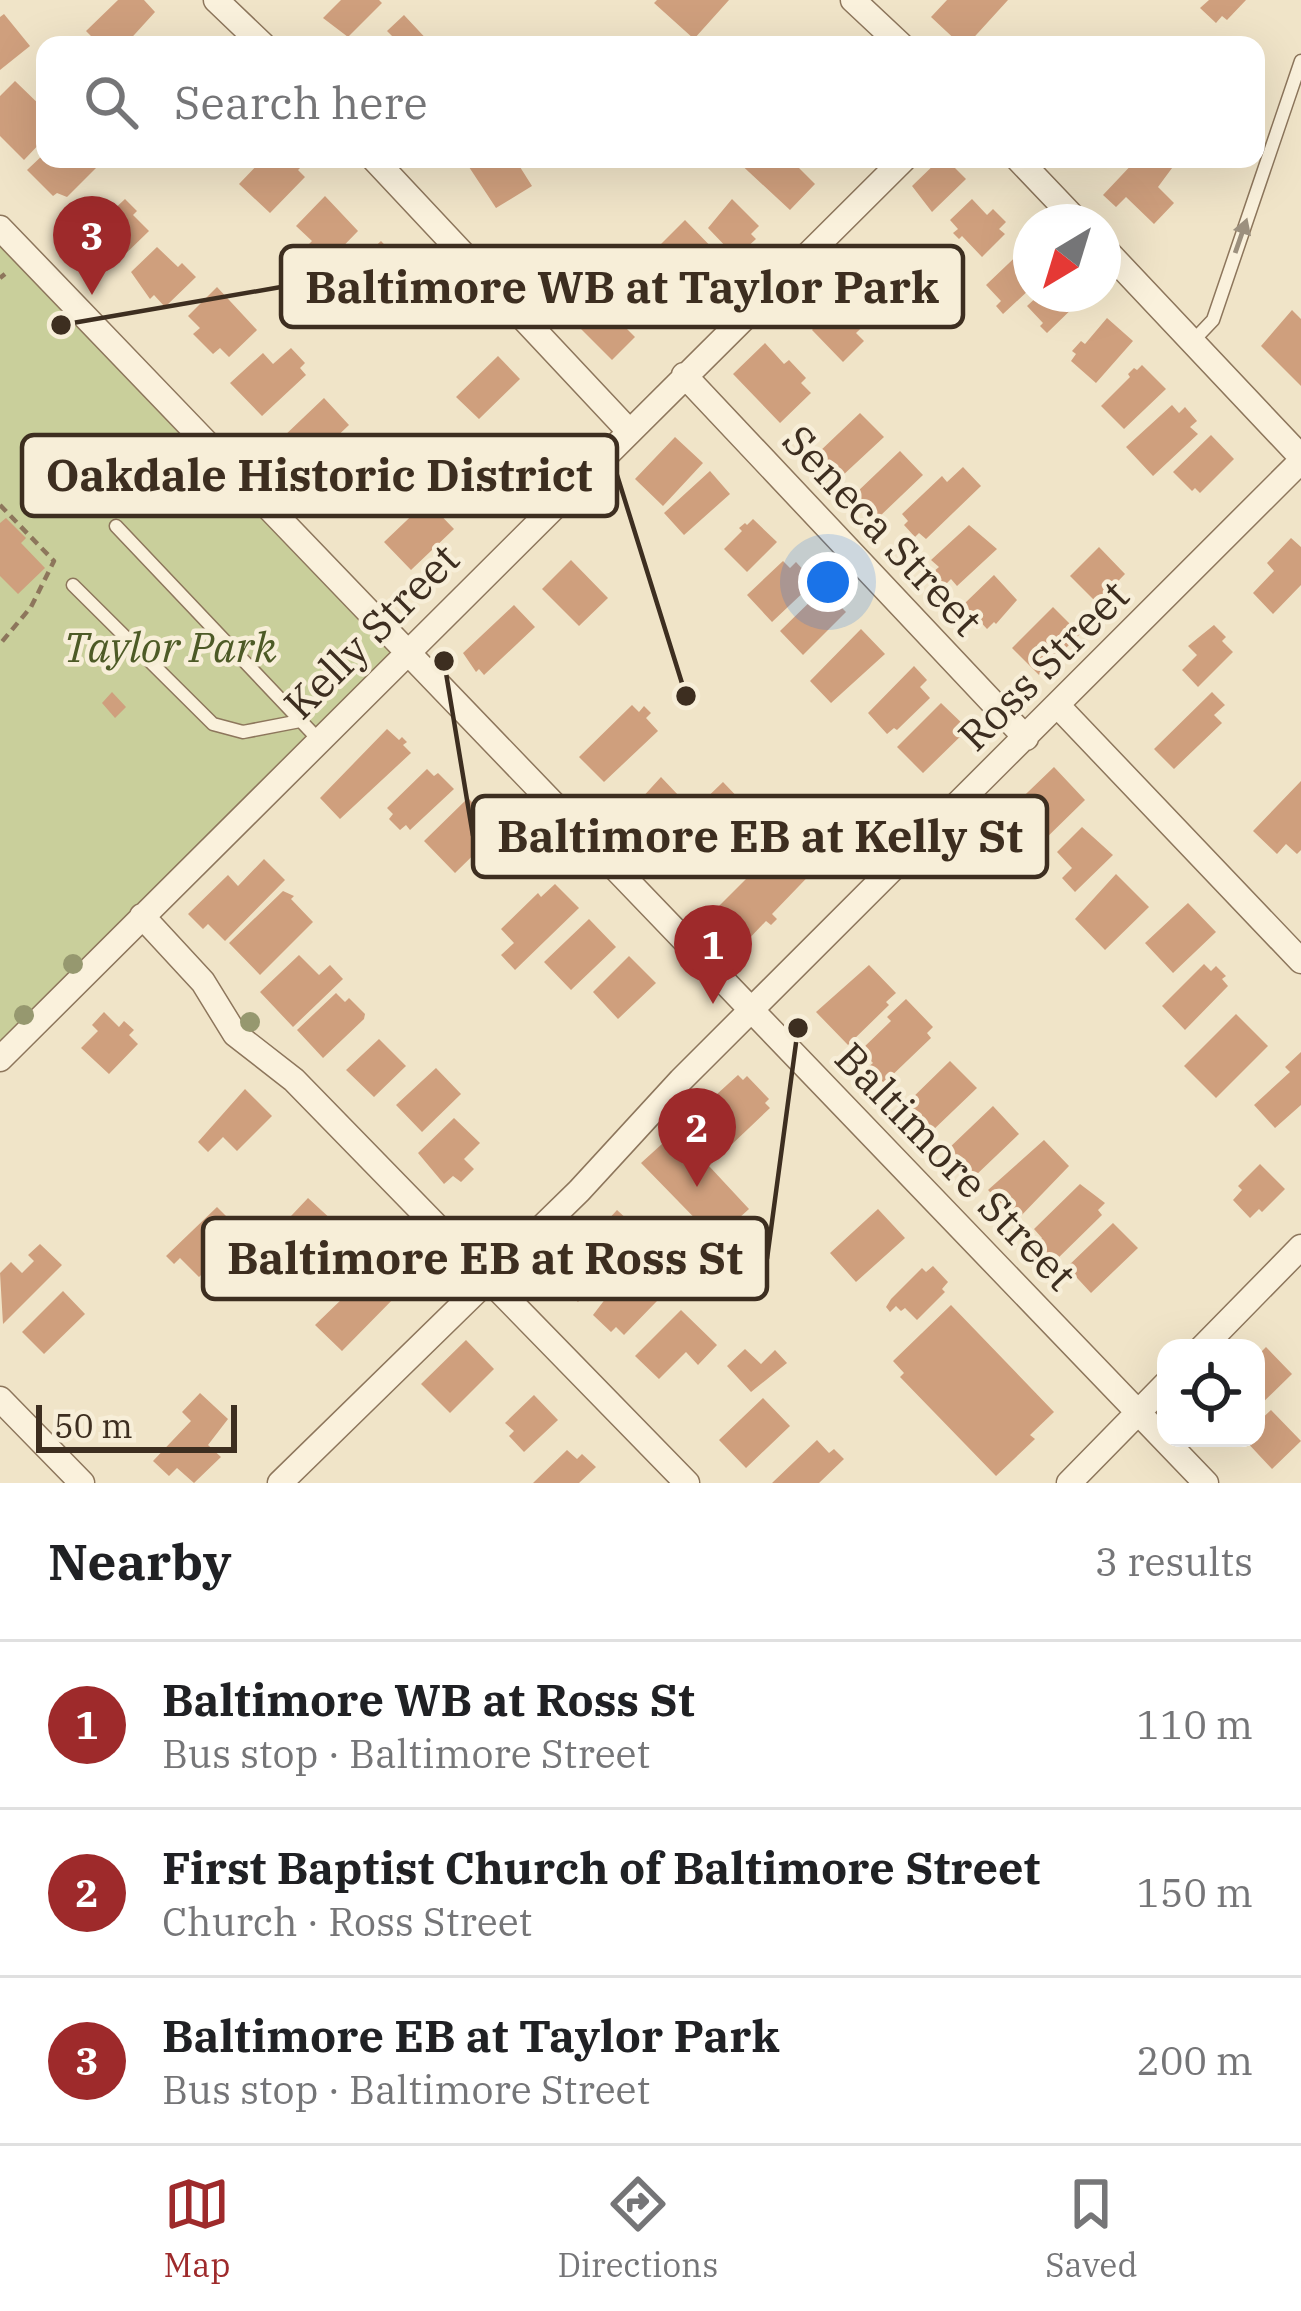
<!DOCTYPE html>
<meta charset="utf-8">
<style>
:root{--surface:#fff;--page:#f6f6f6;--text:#202124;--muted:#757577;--line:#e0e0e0;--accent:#9e2a2b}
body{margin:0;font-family:"IBM Plex Serif",serif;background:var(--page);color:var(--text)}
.controls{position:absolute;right:36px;bottom:36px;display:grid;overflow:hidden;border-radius:24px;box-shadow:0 12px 48px #0002}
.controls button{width:108px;height:108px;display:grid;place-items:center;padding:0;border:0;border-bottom:3px solid var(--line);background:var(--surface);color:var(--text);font:60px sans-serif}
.compass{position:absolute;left:1013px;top:204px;width:108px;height:108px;border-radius:50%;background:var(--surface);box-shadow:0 12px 48px #0002;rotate:218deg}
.scale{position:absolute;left:36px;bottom:30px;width:201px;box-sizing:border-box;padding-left:12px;border:6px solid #3d2e20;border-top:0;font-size:33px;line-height:42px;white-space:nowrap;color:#3d2e20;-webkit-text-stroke:9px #f7eed8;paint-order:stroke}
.you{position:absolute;left:828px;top:582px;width:42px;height:42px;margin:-30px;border:9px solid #fff;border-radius:50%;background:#1a73e8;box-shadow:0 0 0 18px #1a73e833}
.badge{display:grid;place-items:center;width:78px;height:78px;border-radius:50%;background:var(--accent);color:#fff;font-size:39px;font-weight:700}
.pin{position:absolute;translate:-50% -99px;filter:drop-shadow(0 3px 6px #0008)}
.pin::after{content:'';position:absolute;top:63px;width:42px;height:36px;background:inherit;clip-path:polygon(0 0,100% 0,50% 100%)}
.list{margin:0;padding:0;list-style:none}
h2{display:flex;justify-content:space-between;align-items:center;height:156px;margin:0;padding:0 48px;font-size:51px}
h2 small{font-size:39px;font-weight:400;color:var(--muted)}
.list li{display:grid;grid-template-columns:78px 1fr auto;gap:36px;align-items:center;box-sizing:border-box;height:168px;padding:0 48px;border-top:3px solid var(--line)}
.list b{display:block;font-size:45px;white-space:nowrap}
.list p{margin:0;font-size:39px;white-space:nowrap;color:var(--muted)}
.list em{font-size:39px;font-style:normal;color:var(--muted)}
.icon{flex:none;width:66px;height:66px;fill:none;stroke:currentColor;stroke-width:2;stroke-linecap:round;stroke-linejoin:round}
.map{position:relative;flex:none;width:1301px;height:1483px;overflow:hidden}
.search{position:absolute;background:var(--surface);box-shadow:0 12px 48px #0002;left:36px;right:36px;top:36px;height:132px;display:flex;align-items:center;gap:30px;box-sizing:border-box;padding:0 42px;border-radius:24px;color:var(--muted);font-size:45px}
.sheet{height:660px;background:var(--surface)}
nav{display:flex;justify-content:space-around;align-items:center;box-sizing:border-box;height:168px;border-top:3px solid var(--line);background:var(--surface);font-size:33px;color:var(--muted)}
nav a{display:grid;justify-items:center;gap:6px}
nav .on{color:var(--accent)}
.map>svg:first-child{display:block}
.green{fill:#c9cf9b}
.building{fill:#cf9f7d}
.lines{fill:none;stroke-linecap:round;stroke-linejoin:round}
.lane-casing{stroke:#8d765c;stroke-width:15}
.street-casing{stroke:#8d765c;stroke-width:27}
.path{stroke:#8d765c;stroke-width:4.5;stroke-dasharray:9 6;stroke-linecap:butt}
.lane{stroke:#faf1dc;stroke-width:12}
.street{stroke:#faf1dc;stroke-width:24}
.tree{fill:#96986f}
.oneway{fill:#9c907e}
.labels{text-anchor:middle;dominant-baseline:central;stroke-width:9;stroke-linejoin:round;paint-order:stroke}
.street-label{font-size:42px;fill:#3d2e20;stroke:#f7eed8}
.park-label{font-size:42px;font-style:italic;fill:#4d5a26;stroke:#f7eed8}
.leader{fill:none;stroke:#3d2e20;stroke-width:4.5}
.callout-dot{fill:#3d2e20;stroke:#f7eed8;stroke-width:4.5}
.callout{fill:#f7eed8;stroke:#3d2e20;stroke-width:4.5}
.callout-label{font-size:45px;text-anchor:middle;font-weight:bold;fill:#3d2e20}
</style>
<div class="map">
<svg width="1301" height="1483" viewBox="0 0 1301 1483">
<rect width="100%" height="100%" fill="#f0e4c8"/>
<path class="green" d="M0,229L408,649L0,1059Z"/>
<path class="building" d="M118,0H144L155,12L125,45H100L86,31Z
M341,0H379L382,3L348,37L323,18Z
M657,0H729L694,39L654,3Z
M947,0H1008L967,45H961L931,17Z
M1209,0H1246L1227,20L1222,16L1216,23L1200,8Z
M4,14L30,46L0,70V17Z
M404,15L432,45H389L395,39L387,31Z
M15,81L45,110V138L24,160L0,136V96Z
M45,153V159H95L100,164L67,197L57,193L53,196L27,170Z
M270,159H299L304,164L298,170L305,177L270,213L239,184L261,161L265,164Z
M482,159H515L532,186L496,208L469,167Z
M735,159H790L815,184L790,210Z
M940,159H946L966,179L932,212L912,186Z
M1137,159H1170L1175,164L1158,187L1174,203L1154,224L1126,197L1116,207L1103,195Z
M325,196L358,231L322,268L303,250L312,241L296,226Z
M125,199L137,211L133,215L149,231L115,264L107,256L104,259L87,235Z
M732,199L759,226L751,234L756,239L744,250L738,244L731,252L708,228Z
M972,199L987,215L993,209L1006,222L999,229L1005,234L982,257L962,236L959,239L953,233L958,229L950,220Z
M685,220L722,258L690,290L652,253Z
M381,241L401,262L404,259L416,277L381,311L349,271Z
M1028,245L1031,288L1003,314L996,306L1001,301L986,285Z
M157,247L178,267L182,263L196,277L165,307L154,295L150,299L131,272Z
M621,262L625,267L630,262L672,305L659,324L656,321L650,328L607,284L613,278L609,273Z
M217,287L257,330L229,357L220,348L213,354L193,334L200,328L188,316Z
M847,289L874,316L856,333L864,341L843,362L812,330Z
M1040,294H1077L1082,299L1047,333L1040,326L1043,323L1027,306Z
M582,295L587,302L593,295L635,337L612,360L570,318L576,312L571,306Z
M1292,310L1301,319V386L1261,346Z
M1107,318L1133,341L1096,383L1071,361L1076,354L1072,351L1081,341L1085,344Z
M765,343L784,364L789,360L806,378L801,383L811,393L780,423L733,374Z
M291,348L305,363L300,368L306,375L262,416L230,383L263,353L273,364Z
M498,356L520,379L479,419L456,397Z
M1142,365L1166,389L1124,429L1101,406L1130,377L1128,374L1134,368L1137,370Z
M324,398L349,425L305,467L282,438Z
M1172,405L1179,413L1185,407L1197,421L1190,427L1198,434L1153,476L1126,447Z
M860,413L884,437L841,477L818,453Z
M1211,435L1234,459L1200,493L1195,488L1192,491L1173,472Z
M675,437L703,463L663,506L635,479Z
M900,451L923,475L879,517L856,493Z
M369,456L383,470L389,463L402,476L360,516L333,489Z
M963,467L981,486L926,539L919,533L915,537L904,525L908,521L902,514L942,476L947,482Z
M710,471L730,494L684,535L664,513Z
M427,501L454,529L411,570L384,542Z
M6,518L26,538L21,543L45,568L18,594L0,576V523Z
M753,519L777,542L747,572L724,549L742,531L739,528L745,523L747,525Z
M969,525L997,549L957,586L951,579L945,585L933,572L939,567L931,560Z
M1291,538L1301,547V585L1273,614L1253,593L1274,571L1267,563Z
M1099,547L1125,574L1097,603L1070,576Z
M571,560L608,598L579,626L542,589Z
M783,561L790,568L796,562L807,574L801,579L809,587L772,622L747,595Z
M994,575L1017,600L996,624L994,622L987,629L964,604Z
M823,589L846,612L803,655L780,631Z
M514,605L535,627L484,675L479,669L476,672L463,653Z
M1053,607L1080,634L1039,675L1012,648Z
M1214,625L1226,637L1222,641L1233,652L1198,687L1182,670L1197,655L1188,646Z
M861,629L885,654L831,703L810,681Z
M914,666L927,680L920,687L930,698L897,730L894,728L887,734L868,713Z
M112,692L126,707L115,718L102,703Z
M1212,692L1225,705L1214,715L1222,723L1174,769L1154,749Z
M941,703L968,729L923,773L897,747Z
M632,705L639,712L644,706L651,713L646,718L658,731L604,782L579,757Z
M387,729L399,740L402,737L407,742L403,745L411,753L340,819L320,798Z
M1054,767L1085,800L1037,847L1005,814Z
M427,769L434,776L438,773L454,789L410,830L406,825L400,830L389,819L393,814L387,808Z
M661,777L679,796L636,838L620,822Z
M1301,781V850L1297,854L1286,844L1277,854L1253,831Z
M723,782L746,806L695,866L668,835Z
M468,798L499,830L455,873L424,841Z
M1082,827L1113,855L1075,892L1062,878L1072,868L1057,852Z
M795,830L825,859L772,914L777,919L771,925L766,921L742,946L710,915Z
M264,859L285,880L225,941L208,924L203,929L188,914L228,875L238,886Z
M1116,874L1149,907L1105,950L1075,919Z
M555,884L579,908L515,970L501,955L514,943L501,929L538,893L541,897Z
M283,891L294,896L291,899L313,922L260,975L229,943Z
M1188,903L1216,932L1173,973L1145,943Z
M589,919L616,947L571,990L544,962Z
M299,955L319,975L330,965L343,979L293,1027L260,992Z
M629,956L656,983L618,1019L593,992Z
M1204,964L1211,971L1216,966L1226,976L1222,979L1228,986L1185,1030L1162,1006Z
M869,965L896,993L886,1002L889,1005L848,1045L816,1012Z
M336,993L345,1002L349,998L365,1014L364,1019L323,1058L297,1030Z
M906,999L933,1027L927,1033L931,1038L884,1083L868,1067L873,1063L861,1050L891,1021L887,1017Z
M104,1012L119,1027L124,1021L134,1030L129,1035L138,1044L109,1074L81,1048L98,1031L92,1025Z
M1236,1014L1268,1046L1216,1098L1184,1066Z
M379,1039L406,1066L374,1097L346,1070Z
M1301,1052V1105L1275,1128L1254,1105L1290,1072L1285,1067Z
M950,1061L977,1088L930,1133L904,1106Z
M436,1068L461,1094L422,1132L396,1105Z
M738,1075L743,1080L747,1076L769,1099L765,1103L770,1108L709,1166L749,1209L739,1218L769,1249L749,1268L719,1237L716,1240L641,1163Z
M245,1089L272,1116L237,1151L223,1137L208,1152L198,1142Z
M993,1106L1019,1134L974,1177L947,1150Z
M454,1118L480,1143L464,1159L474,1169L461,1182L453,1176L444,1184L418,1153Z
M1044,1140L1069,1166L1017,1220L988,1190Z
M1260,1164L1285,1189L1262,1212L1259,1209L1250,1218L1233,1200L1242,1190L1238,1186Z
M1080,1184L1105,1203L1098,1210L1102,1215L1052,1264L1034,1245L1042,1238L1034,1229Z
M308,1198L334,1222L301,1257L275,1233Z
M217,1207L243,1233L199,1277L180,1258L174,1264L166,1256Z
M878,1209L905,1238L856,1282L830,1253Z
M617,1210L642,1233L578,1302L554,1279Z
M1113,1223L1138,1248L1091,1293L1067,1267Z
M40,1244L62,1265L3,1324L0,1273L11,1262L22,1273L34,1261L28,1255Z
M344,1255L365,1275L382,1257L391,1266L384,1274L401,1291L342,1351L315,1325L344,1297L335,1288L330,1294L319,1283Z
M933,1266L948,1282L942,1289L945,1292L917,1320L905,1308L901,1311L896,1306L890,1312L886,1307L891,1299L922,1268L926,1272Z
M630,1276L657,1301L624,1335L616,1327L611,1332L593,1315L619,1281L622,1285Z
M63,1291L85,1314L44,1354L22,1332Z
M951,1305L1054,1412L1030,1435L1035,1439L996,1476L900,1377L904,1373L893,1361Z
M681,1310L717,1345L698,1365L686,1352L659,1379L635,1356Z
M466,1340L494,1369L450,1413L421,1384Z
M1266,1347L1292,1374L1256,1409V1357Z
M745,1349L761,1364L775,1350L787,1363L751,1392L727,1366Z
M200,1393L228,1419L208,1445L221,1457L194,1483L177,1468L169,1476L153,1461L191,1421L182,1412Z
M534,1395L558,1420L524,1452L509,1436L514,1431L505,1423Z
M763,1398L790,1426L746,1468L719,1440Z
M1271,1410L1301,1441L1272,1469L1243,1438H1256V1424Z
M817,1440L829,1453L834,1449L844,1459L819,1483H772Z
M567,1450L577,1459L582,1454L596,1467L579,1483H533Z"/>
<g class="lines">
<defs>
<path id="lane" d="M1193,341L1213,320L1301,61
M116,526L318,739
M73,585L213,724L243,732L300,721"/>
<path id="street" d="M216,0L263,45
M853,0L901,45
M374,159L628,430
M1018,159L1078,222
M0,228L1206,1483
M1103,247L1301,457
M684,375L1026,738
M1058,706L1301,961
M142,916L203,982L235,1034L294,1080L687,1483
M0,1059L904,159
M1202,1348L1301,1247
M0,1399L82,1483
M280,1483L579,1191L681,1080L1301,461
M1069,1483L1166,1384"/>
</defs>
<use href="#lane" class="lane-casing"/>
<use href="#street" class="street-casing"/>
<path class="path" d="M0,278L5,274
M0,505L54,561L31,607L0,644"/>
<use href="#lane" class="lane"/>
<use href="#street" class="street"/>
</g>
<g class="tree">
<circle cx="73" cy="964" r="10"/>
<circle cx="24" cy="1015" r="10"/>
<circle cx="250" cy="1022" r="10"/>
</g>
<defs><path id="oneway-solid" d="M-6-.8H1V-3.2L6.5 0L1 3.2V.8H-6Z" transform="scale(3)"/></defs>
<use class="oneway" href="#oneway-solid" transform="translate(1241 236) rotate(-71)"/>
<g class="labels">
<g class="street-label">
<text transform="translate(883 530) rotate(47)">Seneca Street</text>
<text transform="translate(371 631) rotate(-45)">Kelly Street</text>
<text transform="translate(1043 665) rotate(-45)">Ross Street</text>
<text transform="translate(956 1166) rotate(46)">Baltimore Street</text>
</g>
<g class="park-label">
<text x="170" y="646">Taylor Park</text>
</g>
</g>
<path class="leader" d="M61 325L281 287M686 696L617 475M444 661L473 836M798 1028L767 1259"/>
<g class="callout-dot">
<circle cx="61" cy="325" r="12"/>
<circle cx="686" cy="696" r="12"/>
<circle cx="444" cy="661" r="12"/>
<circle cx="798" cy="1028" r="12"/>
</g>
<g class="callout">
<rect x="281" y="246" width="682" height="81" rx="12"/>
<rect x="22" y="435" width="595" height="81" rx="12"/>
<rect x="473" y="796" width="574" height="81" rx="12"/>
<rect x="203" y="1218" width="564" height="81" rx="12"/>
</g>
<g class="callout-label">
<text x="622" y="303">Baltimore WB at Taylor Park</text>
<text x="319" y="491">Oakdale Historic District</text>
<text x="760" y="852">Baltimore EB at Kelly St</text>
<text x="485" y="1274">Baltimore EB at Ross St</text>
</g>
</svg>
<div class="controls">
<button><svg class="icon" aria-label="locate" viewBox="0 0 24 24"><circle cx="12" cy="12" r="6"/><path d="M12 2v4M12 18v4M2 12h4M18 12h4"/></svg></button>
</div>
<svg class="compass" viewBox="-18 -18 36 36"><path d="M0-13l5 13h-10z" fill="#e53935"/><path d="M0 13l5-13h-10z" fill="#757577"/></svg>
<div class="scale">50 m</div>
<div class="you"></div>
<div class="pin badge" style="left:713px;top:1004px">1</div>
<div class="pin badge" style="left:697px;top:1187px">2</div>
<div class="pin badge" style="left:92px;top:295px">3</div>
<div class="search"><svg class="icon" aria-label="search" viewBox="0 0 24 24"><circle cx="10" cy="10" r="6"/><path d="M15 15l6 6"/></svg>Search here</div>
</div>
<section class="sheet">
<h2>Nearby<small>3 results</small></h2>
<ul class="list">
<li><span class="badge">1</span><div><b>Baltimore WB at Ross St</b><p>Bus stop · Baltimore Street</p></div><em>110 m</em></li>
<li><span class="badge">2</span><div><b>First Baptist Church of Baltimore Street</b><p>Church · Ross Street</p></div><em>150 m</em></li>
<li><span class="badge">3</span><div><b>Baltimore EB at Taylor Park</b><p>Bus stop · Baltimore Street</p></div><em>200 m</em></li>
</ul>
</section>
<nav>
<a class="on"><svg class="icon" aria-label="map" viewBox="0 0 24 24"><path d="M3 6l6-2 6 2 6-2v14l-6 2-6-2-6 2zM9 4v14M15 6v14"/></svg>Map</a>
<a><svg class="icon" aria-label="directions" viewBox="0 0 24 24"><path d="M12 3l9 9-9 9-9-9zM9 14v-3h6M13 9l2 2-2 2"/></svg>Directions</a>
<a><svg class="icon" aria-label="saved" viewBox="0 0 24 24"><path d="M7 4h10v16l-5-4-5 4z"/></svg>Saved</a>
</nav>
